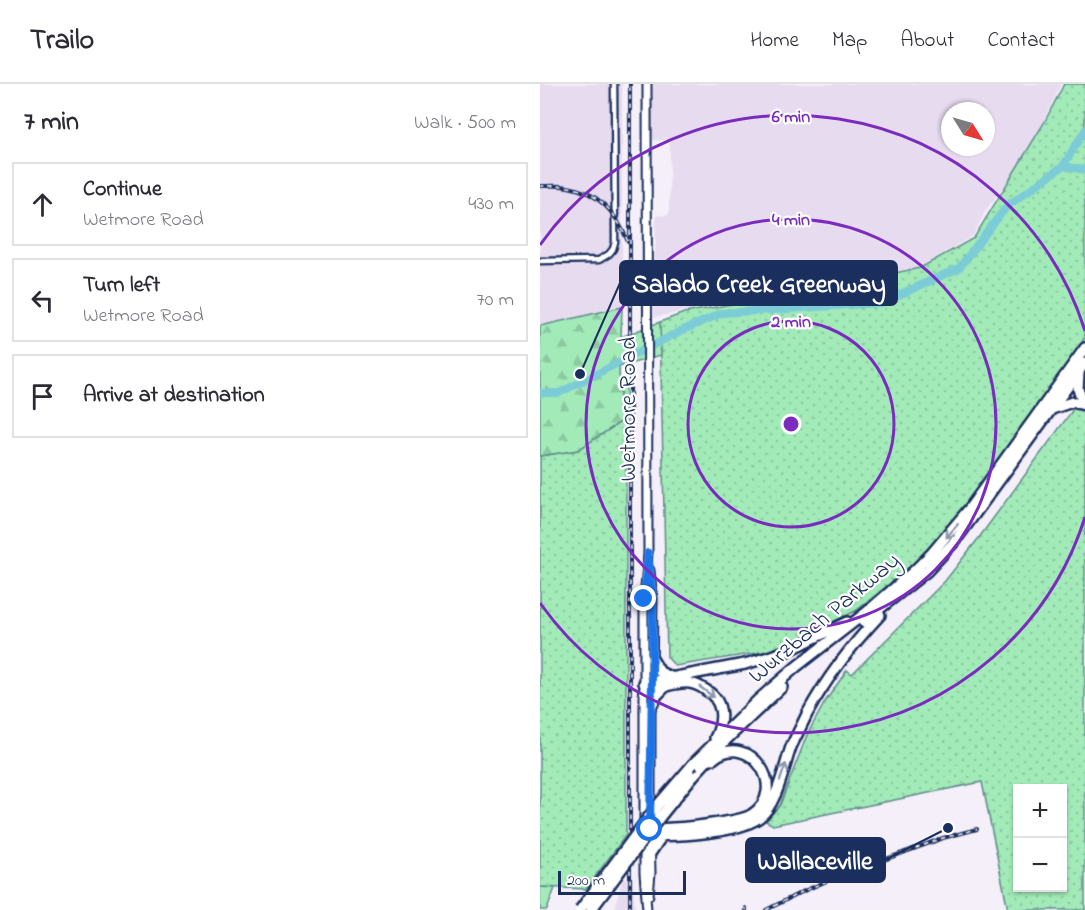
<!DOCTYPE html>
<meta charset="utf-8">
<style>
:root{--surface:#fff;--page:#f2f2f3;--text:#2b2b33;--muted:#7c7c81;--line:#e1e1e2}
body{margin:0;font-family:"Indie Flower",sans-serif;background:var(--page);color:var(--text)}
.controls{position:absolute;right:18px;bottom:18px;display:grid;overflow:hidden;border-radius:0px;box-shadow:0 2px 4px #0004}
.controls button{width:54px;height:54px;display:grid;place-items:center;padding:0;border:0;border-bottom:2px solid var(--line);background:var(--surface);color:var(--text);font:30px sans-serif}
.compass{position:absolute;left:401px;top:18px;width:54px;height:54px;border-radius:50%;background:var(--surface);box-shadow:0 2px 4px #0004;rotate:127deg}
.scale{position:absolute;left:18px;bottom:15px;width:128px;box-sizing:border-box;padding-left:6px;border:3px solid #1b2f5e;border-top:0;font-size:16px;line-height:21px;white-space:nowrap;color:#1b2f5e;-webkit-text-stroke:4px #fff;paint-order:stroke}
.stop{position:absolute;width:18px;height:18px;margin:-14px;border:4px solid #1a73e8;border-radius:50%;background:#fff}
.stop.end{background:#1a73e8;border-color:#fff;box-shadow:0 2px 6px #0008}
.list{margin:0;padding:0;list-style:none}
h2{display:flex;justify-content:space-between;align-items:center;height:78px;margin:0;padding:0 24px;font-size:26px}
h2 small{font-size:20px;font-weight:400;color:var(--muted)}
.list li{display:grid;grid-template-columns:39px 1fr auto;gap:18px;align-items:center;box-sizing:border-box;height:84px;margin:0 12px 12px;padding:0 12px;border:2px solid var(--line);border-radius:0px}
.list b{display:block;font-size:22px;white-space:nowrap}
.list p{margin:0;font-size:20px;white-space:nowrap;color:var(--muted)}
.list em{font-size:20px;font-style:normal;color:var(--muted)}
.icon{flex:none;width:33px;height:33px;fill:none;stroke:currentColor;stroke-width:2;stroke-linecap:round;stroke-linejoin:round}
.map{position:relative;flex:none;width:545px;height:826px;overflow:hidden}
header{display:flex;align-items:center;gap:36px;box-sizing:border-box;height:84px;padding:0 30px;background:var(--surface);border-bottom:2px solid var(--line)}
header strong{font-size:28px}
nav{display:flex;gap:33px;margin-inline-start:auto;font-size:21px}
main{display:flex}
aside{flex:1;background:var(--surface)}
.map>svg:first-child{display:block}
.built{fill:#e6dbef;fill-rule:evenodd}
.grass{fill:url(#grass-dots);stroke:#5e8c8b;stroke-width:1.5;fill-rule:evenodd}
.forest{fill:url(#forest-firs);stroke:#5e8c8b;stroke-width:1.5}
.garden{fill:#a2eab8;stroke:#5e8c8b;stroke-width:1.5}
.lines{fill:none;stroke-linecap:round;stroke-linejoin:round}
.river{stroke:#7cccd7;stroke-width:8}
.minor-casing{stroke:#1b2f5e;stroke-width:9}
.secondary-casing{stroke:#1b2f5e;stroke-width:11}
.motorway-casing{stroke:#1b2f5e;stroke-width:14}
.minor{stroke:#fff;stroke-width:4.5}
.secondary{stroke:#fff;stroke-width:7}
.motorway{stroke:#fff;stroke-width:9}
.rail-casing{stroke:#1b2f5e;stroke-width:4}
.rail{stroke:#fff;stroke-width:1.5;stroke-dasharray:4.5;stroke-linecap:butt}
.motorway-bridge-casing{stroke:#1b2f5e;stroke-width:14;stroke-linecap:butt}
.motorway-bridge{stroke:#fff;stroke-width:9}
.oneway{stroke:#8d97ae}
.route{stroke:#1a73e8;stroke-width:8}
.ring{fill:none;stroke:#7b2cbf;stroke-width:3}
.labels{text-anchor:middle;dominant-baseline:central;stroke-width:4.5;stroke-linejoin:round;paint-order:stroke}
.street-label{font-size:24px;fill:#1b2f5e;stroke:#fff}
.centre{fill:#7b2cbf;stroke:#fff;stroke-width:3}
.ring-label{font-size:18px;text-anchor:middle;font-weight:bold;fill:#7b2cbf;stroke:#fff;stroke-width:4.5;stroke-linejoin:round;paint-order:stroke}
.leader{fill:none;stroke:#1b2f5e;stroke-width:2}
.callout-dot{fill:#1b2f5e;stroke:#fff;stroke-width:2}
.callout{fill:#1b2f5e;stroke:#1b2f5e;stroke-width:2}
.callout-label{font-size:26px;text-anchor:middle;font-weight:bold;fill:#fff}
</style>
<header>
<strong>Trailo</strong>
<nav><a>Home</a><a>Map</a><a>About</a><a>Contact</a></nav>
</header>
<main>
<aside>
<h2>7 min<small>Walk · 500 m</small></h2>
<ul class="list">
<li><svg class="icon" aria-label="ahead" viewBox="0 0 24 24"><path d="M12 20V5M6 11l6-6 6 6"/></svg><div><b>Continue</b><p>Wetmore Road</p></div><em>430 m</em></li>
<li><svg class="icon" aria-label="left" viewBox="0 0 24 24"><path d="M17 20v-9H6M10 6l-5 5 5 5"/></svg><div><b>Turn left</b><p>Wetmore Road</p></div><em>70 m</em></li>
<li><svg class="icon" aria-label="arrive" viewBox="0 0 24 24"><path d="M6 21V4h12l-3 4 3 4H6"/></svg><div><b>Arrive at destination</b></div></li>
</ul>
</aside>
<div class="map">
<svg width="545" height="826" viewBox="0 0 545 826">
<defs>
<pattern id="grass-dots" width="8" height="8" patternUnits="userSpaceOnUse" patternTransform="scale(1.5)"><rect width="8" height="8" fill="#a2eab8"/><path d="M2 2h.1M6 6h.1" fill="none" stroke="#8bc9a1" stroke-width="1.8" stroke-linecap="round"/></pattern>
<pattern id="forest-firs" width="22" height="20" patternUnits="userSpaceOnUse" patternTransform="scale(1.5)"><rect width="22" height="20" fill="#a2eab8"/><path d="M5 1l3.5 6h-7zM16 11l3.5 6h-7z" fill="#8bc9a1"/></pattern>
</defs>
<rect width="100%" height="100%" fill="#f4eff8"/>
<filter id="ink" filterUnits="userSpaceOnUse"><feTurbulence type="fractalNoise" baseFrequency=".0167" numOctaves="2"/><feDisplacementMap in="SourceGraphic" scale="12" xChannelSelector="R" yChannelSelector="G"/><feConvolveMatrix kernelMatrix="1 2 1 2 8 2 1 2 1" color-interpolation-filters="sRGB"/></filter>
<g filter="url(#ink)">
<path class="built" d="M0,0H82V223L0,242Z
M112,0H521L489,68L446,126L433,152L379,183L114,233L116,132L129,131L130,56H112ZM410,27H446V63H410Z
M93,793L95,826H74L83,794Z"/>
<path class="grass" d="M524,0H545V254L499,320L414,435L374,480L317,526L262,554L223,568L135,582L127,573L120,238L144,229L380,184L434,154L504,39Z
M79,298L86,299V751L46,805L0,803V372L38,366L80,315Z
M545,302V826H468L442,698L233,741L226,737L240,721L267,651L285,618L307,586L312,590L405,497L438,455L532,327L530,323ZM478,704H522V804H478Z"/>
<path class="forest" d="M82,223L81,253L120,238L121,271L79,283L80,315L82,337L38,366L0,372V242Z"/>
<path class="garden" d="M0,803L15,804L7,826H0Z"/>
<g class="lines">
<path class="river" d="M523,82L545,86
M0,309H19L141,247L182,229L341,219L419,184L467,122L523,82L545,46"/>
<defs>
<path id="minor" d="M0,177L59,176L69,170L73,165L75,158L74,0"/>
<path id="secondary" d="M110,486L113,515L112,601
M111,730V618
M104,741V515L108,469L107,0
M104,755V789L107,826
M109,811L111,789L110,747"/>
<path id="motorway" d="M539,289L538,305L544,321
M512,325L532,318L544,321
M323,538L387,487L415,457L545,279
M112,575L120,588L131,593
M104,599L205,580L232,572L250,566L307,538
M104,607C116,605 129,600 142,599C150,598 158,601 164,605C184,616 184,636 175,654
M111,623L117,611L125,603
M153,680L218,616L256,583L328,527L374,487L392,469L429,425L545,264
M153,692L187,655L242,603
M106,745C131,745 155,743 179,739C189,737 202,736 211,731C251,706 209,645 173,675
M104,752C134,752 196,751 220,733C237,720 244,683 251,663C256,652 262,641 267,630C287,593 311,562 340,531
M111,768L121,753"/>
</defs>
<use href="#minor" class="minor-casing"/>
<use href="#secondary" class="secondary-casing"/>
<use href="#motorway" class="motorway-casing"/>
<use href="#minor" class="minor"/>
<use href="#secondary" class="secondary"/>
<use href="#motorway" class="motorway"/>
<defs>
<path id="rail" d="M0,102C9,102 19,101 28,103C59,108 77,130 88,158
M206,824V826
M90,826V0
M226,826L266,806L287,797L403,754L437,745"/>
</defs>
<use href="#rail" class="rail-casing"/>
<use href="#rail" class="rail"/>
<defs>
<path id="motorway-bridge" d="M40,826L117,722L153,680
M51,826L120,733L153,692"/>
</defs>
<use href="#motorway-bridge" class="motorway-bridge-casing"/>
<use href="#motorway-bridge" class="motorway-bridge"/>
</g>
<defs><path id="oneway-shaft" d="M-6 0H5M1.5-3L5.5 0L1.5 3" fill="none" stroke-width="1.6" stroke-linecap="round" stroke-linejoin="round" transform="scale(1.5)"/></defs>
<g class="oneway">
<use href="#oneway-shaft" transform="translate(412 447) rotate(130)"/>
<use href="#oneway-shaft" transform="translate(167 608) rotate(36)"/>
<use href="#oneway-shaft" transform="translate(243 688) rotate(-71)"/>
</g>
</g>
<g class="lines" filter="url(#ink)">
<path class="route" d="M104,515L108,469L113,515L110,745"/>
</g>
<g class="ring">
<circle cx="251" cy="340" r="103"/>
<circle cx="251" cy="340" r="205"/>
<path d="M545 433A308 308 0 0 1 0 519M0 161A308 308 0 0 1 545 247"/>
</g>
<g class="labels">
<g class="street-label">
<text transform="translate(89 325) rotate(-90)">Wetmore Road</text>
<text transform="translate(285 535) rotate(-40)">Wurzbach Parkway</text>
</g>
</g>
<circle cx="251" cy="340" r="9" class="centre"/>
<g class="ring-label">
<text x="251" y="38">6 min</text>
<text x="251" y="141">4 min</text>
<text x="251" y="243">2 min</text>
</g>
<path class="leader" d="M40 290L80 199M408 744L345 776"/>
<g class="callout-dot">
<circle cx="40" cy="290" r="6"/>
<circle cx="408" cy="744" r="6"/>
</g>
<g class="callout">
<rect x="80" y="177" width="277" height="44" rx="6"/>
<rect x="206" y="754" width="139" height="44" rx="6"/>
</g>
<g class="callout-label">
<text x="219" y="208">Salado Creek Greenway</text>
<text x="275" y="785">Wallaceville</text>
</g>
</svg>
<div class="controls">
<button>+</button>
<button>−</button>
</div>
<svg class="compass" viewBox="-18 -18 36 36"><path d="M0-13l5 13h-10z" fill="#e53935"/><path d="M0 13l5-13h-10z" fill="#7c7c81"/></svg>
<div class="scale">200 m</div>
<div class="stop" style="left:110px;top:745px"></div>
<div class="stop end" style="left:104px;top:515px"></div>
</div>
</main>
